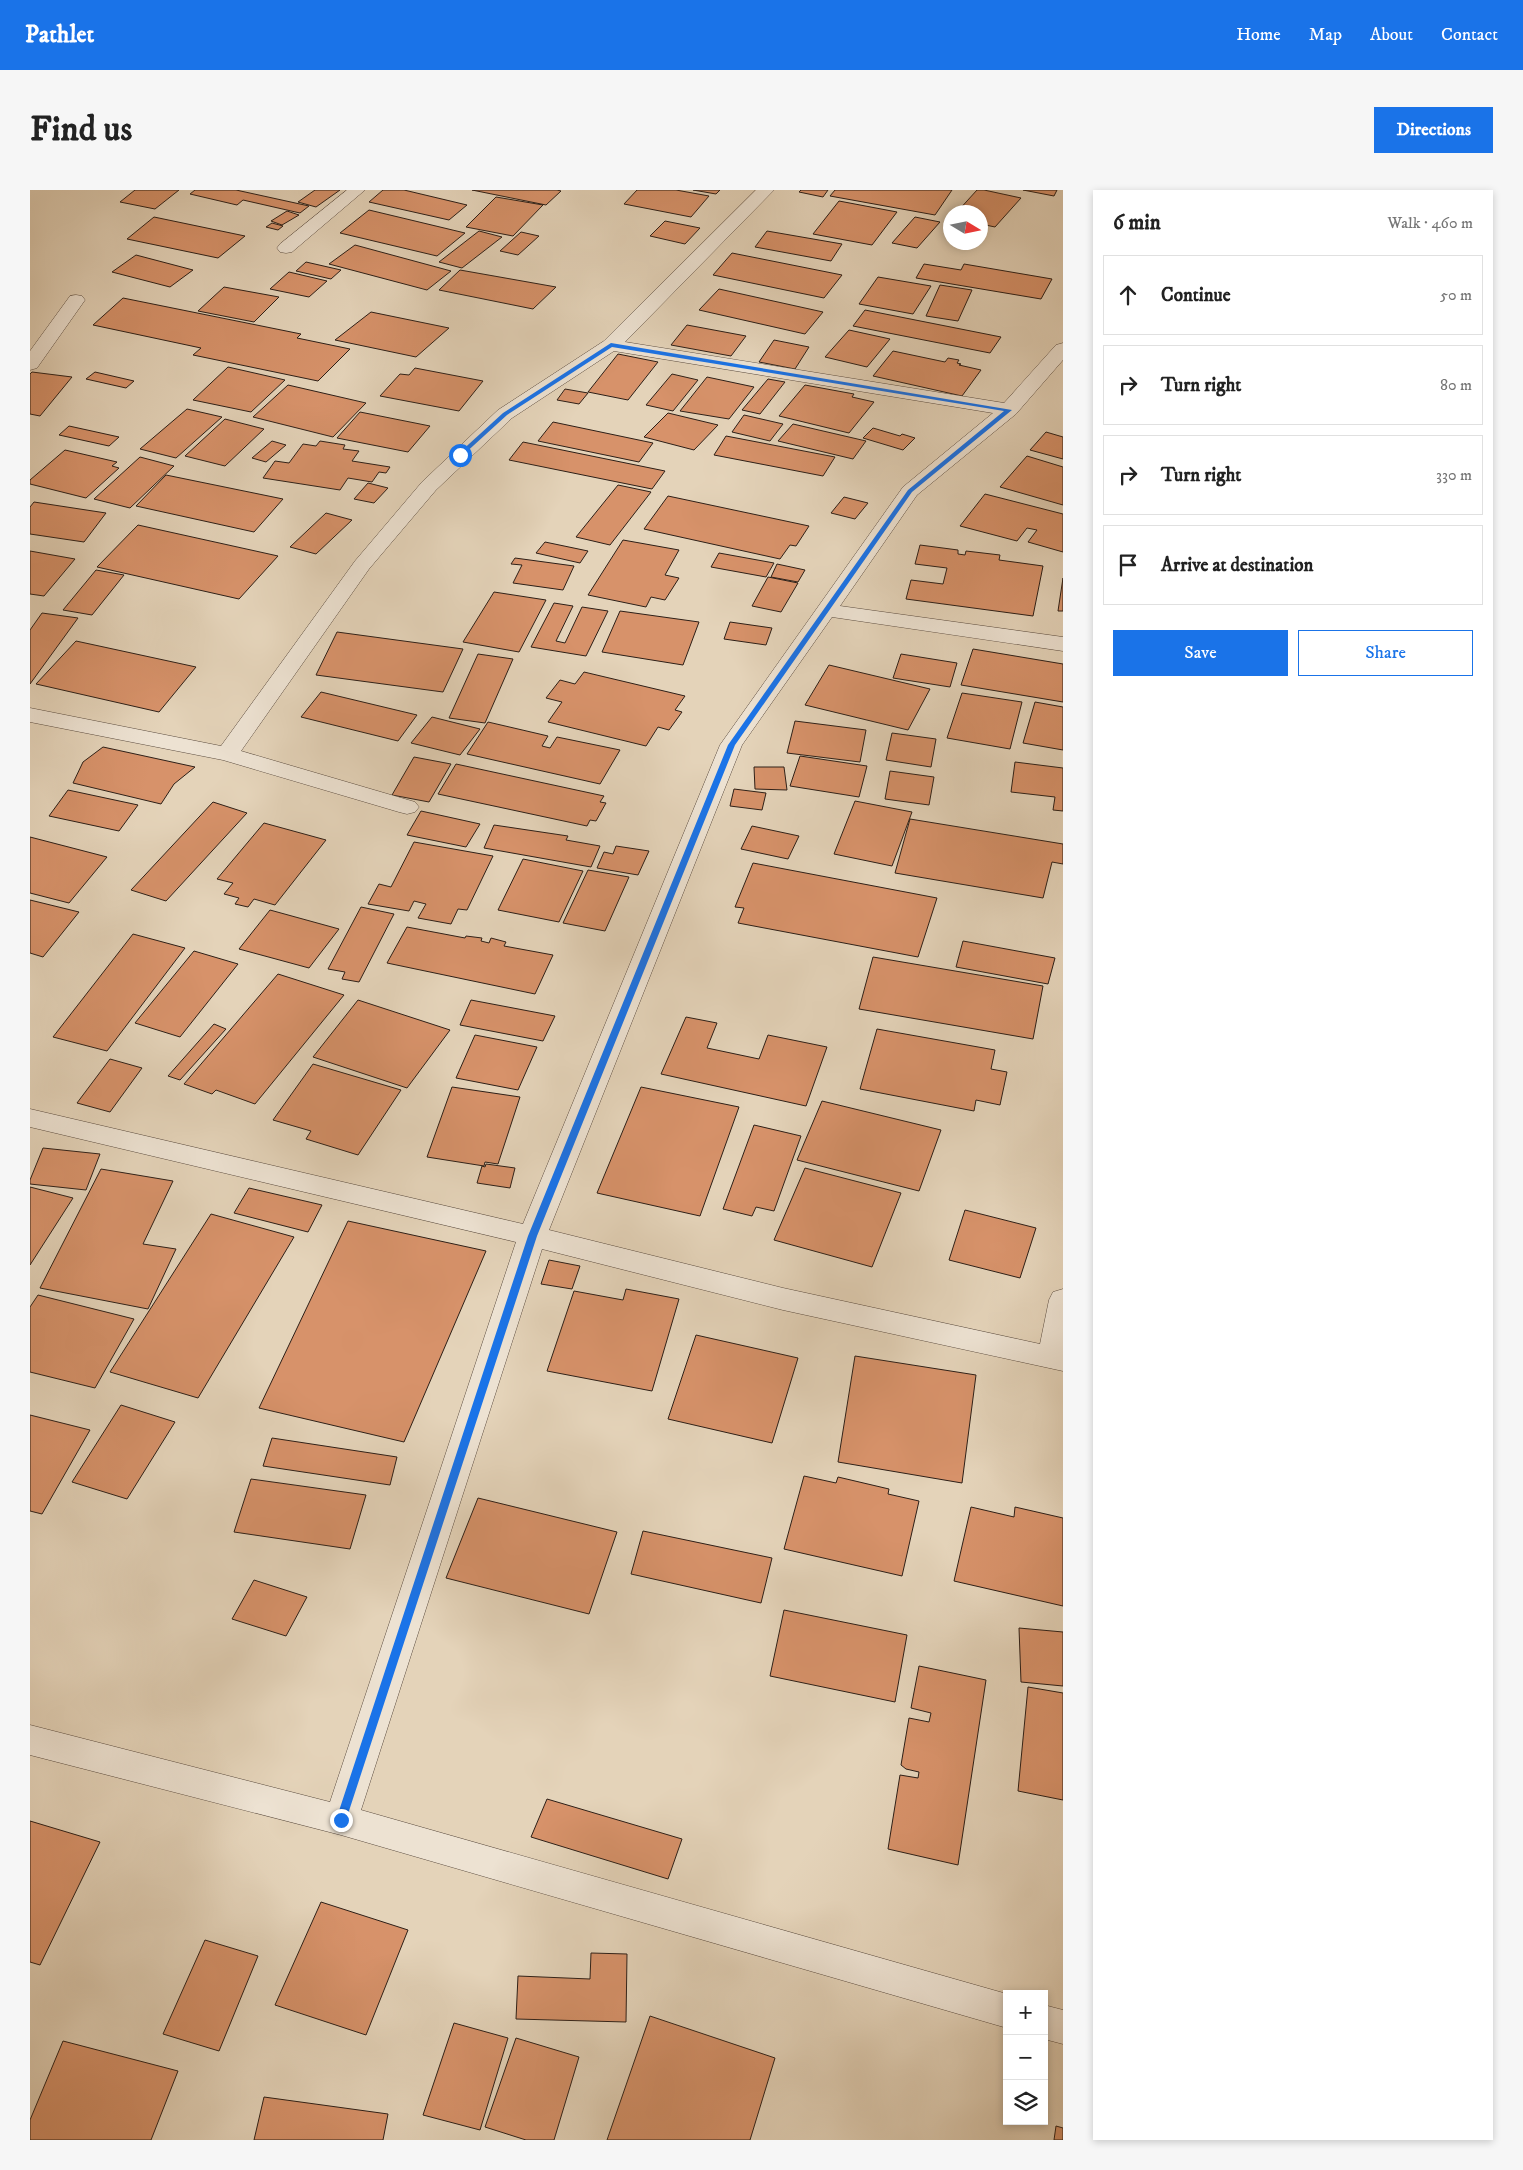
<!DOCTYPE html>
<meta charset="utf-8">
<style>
:root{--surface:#fff;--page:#f6f6f6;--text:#222;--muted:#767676;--line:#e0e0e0;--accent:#1a73e8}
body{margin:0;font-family:"IM FELL DW Pica",serif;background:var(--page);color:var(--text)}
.controls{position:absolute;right:15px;bottom:15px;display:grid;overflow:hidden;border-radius:0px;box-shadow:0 2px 8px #0003}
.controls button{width:45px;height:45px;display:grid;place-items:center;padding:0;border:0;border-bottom:1px solid var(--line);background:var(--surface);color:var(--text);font:25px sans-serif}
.compass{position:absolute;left:913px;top:15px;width:45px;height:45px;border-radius:50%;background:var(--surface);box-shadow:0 2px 8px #0003;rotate:100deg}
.stop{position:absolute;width:15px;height:15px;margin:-11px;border:4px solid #1a73e8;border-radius:50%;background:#fff}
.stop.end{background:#1a73e8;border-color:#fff;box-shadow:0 1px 5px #0008}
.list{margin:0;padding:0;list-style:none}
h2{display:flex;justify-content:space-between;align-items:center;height:65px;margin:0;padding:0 20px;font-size:21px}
h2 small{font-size:16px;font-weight:400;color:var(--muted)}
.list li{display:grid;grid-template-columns:32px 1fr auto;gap:15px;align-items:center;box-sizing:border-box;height:80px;margin:0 10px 10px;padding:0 10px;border:1px solid var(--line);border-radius:0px}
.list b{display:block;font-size:19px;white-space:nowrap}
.list em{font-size:16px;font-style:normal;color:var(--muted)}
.actions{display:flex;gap:10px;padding:15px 20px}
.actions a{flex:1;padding:11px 0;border:1px solid var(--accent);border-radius:0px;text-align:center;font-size:18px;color:var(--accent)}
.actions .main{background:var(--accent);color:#fff}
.icon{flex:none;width:28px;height:28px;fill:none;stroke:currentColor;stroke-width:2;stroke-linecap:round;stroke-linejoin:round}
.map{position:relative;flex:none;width:1033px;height:1950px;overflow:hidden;border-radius:0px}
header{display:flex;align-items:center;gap:30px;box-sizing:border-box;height:70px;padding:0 25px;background:var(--accent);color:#fff}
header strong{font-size:24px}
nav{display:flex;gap:28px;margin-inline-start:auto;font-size:18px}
.intro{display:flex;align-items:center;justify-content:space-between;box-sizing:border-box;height:120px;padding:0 30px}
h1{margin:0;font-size:35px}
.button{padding:12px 22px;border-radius:0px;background:var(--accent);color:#fff;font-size:18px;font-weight:700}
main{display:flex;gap:30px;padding:0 30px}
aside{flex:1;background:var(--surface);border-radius:0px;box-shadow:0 2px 8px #0003}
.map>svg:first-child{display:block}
.building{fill:#d7926a;stroke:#2d1f17}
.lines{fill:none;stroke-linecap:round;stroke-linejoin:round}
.minor-casing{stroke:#5b4c40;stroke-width:1}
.minor{fill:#ede2d2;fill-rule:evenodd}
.route{fill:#1a73e8}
</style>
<header>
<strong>Pathlet</strong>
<nav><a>Home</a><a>Map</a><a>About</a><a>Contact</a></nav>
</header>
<div class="intro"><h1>Find us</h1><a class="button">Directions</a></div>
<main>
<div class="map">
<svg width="1033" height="1950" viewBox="0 0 1033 1950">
<rect width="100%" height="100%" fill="#e4d3b9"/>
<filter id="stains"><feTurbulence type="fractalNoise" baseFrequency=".004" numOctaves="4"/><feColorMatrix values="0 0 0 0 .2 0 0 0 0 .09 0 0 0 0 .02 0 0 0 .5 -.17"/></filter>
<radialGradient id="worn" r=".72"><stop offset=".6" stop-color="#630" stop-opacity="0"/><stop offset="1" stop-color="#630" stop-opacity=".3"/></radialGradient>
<path class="building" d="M105,0H149L125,19L90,12Z
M165,0H206L279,16L270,23L213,10L207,15L160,4Z
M285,0H310L286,17L268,12Z
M353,0H374L437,15L419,30L339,12Z
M442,0H527L531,1L516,15Z
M607,0H646L679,6L661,27L594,14Z
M663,0H690L686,4Z
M771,0H798L793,7L769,2Z
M805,0H922L905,25L800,6Z
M947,0H954L991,8L965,37L951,34V22H927Z
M993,0H1027L1024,6Z
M466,7L513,15L483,46L436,37Z
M809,11L867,22L842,55L783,44Z
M339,20L435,43L407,66L310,43Z
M257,21L269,25L252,35L241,31Z
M124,27L215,46L188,68L97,49Z
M885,27L910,32L887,58L862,53Z
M635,31L670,38L655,54L620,46Z
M242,33L253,36L248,40L236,37Z
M449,41L472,47L432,78L409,72Z
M737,41L812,54L801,71L725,57Z
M491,42L509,46L488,65L470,61Z
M325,55L421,81L397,100L299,74Z
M702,63L812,85L794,108L683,85Z
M106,65L163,80L140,97L82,82Z
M276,72L311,80L301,89L266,81Z
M894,74L931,80L934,74L1022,89L1011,109L886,88Z
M430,80L526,97L503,119L409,100Z
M259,82L297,91L279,107L240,99Z
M848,87L901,96L883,124L829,114Z
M910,95L942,100L928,131L896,126Z
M194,97L249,107L224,132L168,121Z
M689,99L793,122L775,144L669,120Z
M93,108L271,144L267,148L320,159L288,191L163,165L171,158L63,135Z
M835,120L971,147L960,163L823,136Z
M341,122L419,138L386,167L305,150Z
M657,135L716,146L701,166L641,155Z
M819,140L860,149L837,177L795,167Z
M744,150L779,157L765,179L729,172Z
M863,161L915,172L918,168L929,170L927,173L931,174L929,175L951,180L932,206L843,186Z
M588,164L628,172L598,210L558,202Z
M198,177L255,190L221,222L163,210Z
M385,178L453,191L429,221L350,206L370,184L379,185Z
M2,182L42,187L10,226L0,224V184Z
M65,182L104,191L96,198L56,189Z
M642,184L668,190L643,221L616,215Z
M677,187L724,197L699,229L650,221Z
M738,189L755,192L730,224L712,220Z
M258,195L336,213L303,247L223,227Z
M775,195L824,204L822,207L844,212L819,243L749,226Z
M535,199L558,203L549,214L527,210Z
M157,219L192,227L146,268L110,259Z
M330,222L400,236L378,262L307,248Z
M638,223L688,235L664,260L614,247Z
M714,225L753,234L740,251L702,242Z
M195,229L234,239L195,276L155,266Z
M523,232L623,253L609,272L508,251Z
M763,234L836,251L823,269L748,251Z
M39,236L89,247L79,256L29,245Z
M843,238L870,246L872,244L885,248L873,260L833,248Z
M1016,242L1033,247V269L1000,260Z
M696,246L805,267L793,286L684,265Z
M242,251L256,255L236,272L222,268Z
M290,251L315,255L313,259L329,261L322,271L360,277L356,283L349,282L342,292L318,288L310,300L233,288L245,271L259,273L273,254L286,256Z
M493,252L635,281L622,299L479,270Z
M35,260L87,272L82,276L89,278L56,308L0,294V290Z
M997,266L1033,277V315L970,297Z
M110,267L144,276L100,318L64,309Z
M136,285L253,309L224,342L106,316Z
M338,293L358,298L344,313L324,309Z
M588,295L621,302L580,355L546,347Z
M955,304L1033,324V362L998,352L1007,340L997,338L987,351L930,336Z
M638,306L779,336L766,356L760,355L750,369L614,339Z
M814,307L838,313L825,329L801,323Z
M4,312L76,323L54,352L0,344V317Z
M296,323L322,330L286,364L260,357Z
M108,335L248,366L209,409L67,377Z
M593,350L649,360L635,385L649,388L635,410L621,407L616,417L558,405Z
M515,352L558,361L550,373L506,363Z
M890,355L928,360V364L935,365L936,361L970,365L969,370L1013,376L1003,426L876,409L881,390L913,394L917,378L885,374Z
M0,361L45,369L14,406L0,404Z
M689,363L744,373L736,387L681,377Z
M485,368L544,376L533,400L483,393L492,375L481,374Z
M747,374L775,380L768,392L741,387Z
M66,380L94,385L62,425L33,420Z
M738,387L768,393L751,422L722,416Z
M1033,388V421H1028Z
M464,402L516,410L489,462L433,452Z
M524,413L543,416L526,451L535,453L552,417L578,421L556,466L501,457Z
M590,421L669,432L653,475L572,462Z
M12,423L48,428L0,494V440Z
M700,432L742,438L736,455L694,449Z
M307,442L433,459L413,502L286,485Z
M46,451L166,477L129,522L6,494Z
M943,459L1033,474V512L931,495Z
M448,464L483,469L455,533L419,528Z
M871,464L927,473L920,497L863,488Z
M799,475L900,499L878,540L775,515Z
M554,482L655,506L645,520L652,522L639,540L628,537L616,556L518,532L532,512L516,508L530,490L545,494Z
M291,502L387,525L368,551L271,527Z
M932,503L992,512L980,559L917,548Z
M1005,512L1033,517V560L993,553Z
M402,527L450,539L430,565L381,553Z
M765,531L836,540L830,572L757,563Z
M458,532L518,546L512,556L520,558L527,547L590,560L570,594L437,564Z
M862,543L906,549L901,577L856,570Z
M73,557L165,577L144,594L131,614L43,593L53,572Z
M770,566L837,576L829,607L760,596Z
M384,567L421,574L399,612L362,605Z
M985,572L1033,578V621L1023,620L1025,607L981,602Z
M426,574L574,606L570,612L576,613L566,631L560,630L557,636L408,604Z
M724,577H754L757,600L725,599Z
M860,581L904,587L899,615L855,609Z
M704,599L736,603L732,620L700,616Z
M38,600L108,615L89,641L19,626Z
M825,611L882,622L862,676L804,664Z
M183,612L217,623L136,711L101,700Z
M391,621L450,634L436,657L377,645Z
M880,629L1033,654V674L1022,672L1013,708L865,683Z
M234,633L296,650L245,715L224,709L218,717L205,714L209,708L194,704L203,693L187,689Z
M464,635L538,646L536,650L570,656L561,677L454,658Z
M722,636L769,646L758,669L711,659Z
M0,647L77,667L39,713L0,703Z
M384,652L463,666L437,720L428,719L421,734L388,728L396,714L384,711L379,721L338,714L349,694L361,697Z
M586,656L619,661L608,685L567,678L574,662L583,664Z
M493,669L553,681L529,732L468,720Z
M723,673L907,708L888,767L708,733L714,718L705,717Z
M558,680L599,687L575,741L533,733Z
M0,710L49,722L13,767L0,763Z
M331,717L364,724L329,792L312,789L315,782L298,779Z
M240,720L309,739L279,778L209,759Z
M377,737L435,748L436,746L452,748L451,751L459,753L461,748L476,752L474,756L523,765L505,804L357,773Z
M103,744L155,758L77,861L23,847Z
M933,751L1025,768L1018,794L926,777Z
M164,761L208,774L150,847L105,833Z
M843,767L1013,796L1003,849L829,819Z
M248,784L314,805L225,914L186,900L182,904L154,894Z
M328,810L420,840L377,898L283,867Z
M441,810L525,826L513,851L430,835Z
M656,827L687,833L677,858L729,869L738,845L797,857L776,916L631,884Z
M184,834L196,839L150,890L138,886Z
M847,839L965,860L961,879L977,882L970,915L946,910L944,921L830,899Z
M445,845L507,857L488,900L426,888Z
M80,869L112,878L80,922L47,913Z
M283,874L371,900L328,965L276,949L281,941L243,930Z
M422,897L490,907L468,974L455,972L454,976L397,967Z
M611,897L709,917L670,1026L567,1003Z
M792,911L911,940L889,1001L767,970Z
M724,935L771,946L744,1021L726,1017L722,1026L693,1019Z
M13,958L70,964L56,1000L0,994V990Z
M456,974L485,978L480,998L447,993L452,976L455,977Z
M775,978L871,1003L842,1077L744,1050Z
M71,979L143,991L113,1054L146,1059L118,1119L10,1098Z
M0,997L43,1008L0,1075Z
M219,998L292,1015L278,1042L204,1023Z
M935,1020L1006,1038L990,1088L919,1070Z
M181,1024L264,1047L168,1208L80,1182Z
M318,1031L456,1061L374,1252L229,1218Z
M519,1070L550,1076L542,1099L511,1094Z
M596,1099L649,1109L622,1201L517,1181L544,1101L593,1110Z
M8,1105L104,1129L65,1198L0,1182V1117Z
M666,1145L768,1168L742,1253L638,1229Z
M825,1166L946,1185L932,1293L808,1272Z
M91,1215L145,1232L97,1309L42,1292Z
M0,1225L60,1240L12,1324L0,1321Z
M242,1248L367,1267L360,1295L233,1276Z
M774,1286L806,1293L808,1287L859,1299L858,1304L889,1311L872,1386L754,1359Z
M221,1289L336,1305L320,1359L204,1342Z
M448,1308L587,1342L559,1424L416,1388Z
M941,1317L984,1327L985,1317L1033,1328V1416L924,1391Z
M613,1341L742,1368L731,1413L601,1384Z
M224,1390L277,1407L256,1446L202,1429Z
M754,1420L877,1445L865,1512L740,1486Z
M989,1438L1033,1442V1496L991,1492Z
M889,1476L956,1490L928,1675L858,1659L870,1585L888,1588L889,1582L876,1579L871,1575L879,1528L899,1532L901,1523L881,1518Z
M998,1497L1033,1503V1610L988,1601Z
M517,1609L652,1649L638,1689L501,1647Z
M0,1631L70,1652L10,1775L0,1772Z
M291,1712L378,1740L336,1845L245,1815Z
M175,1750L228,1766L189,1861L133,1844Z
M561,1763L597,1764L596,1832L486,1829L488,1786L560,1789Z
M620,1826L745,1868L720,1950H577Z
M424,1833L478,1848L450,1940L393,1925Z
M486,1848L549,1867L524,1950H496L455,1937Z
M33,1851L148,1881L121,1950H0V1930Z
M234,1907L358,1924L353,1950H224Z
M1026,1936L1033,1938V1950H1024Z"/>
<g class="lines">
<defs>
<path id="minor" d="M317,0H335L262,62L256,63L250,62L247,58L250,54Z
M726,0H744L595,152L974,213L1026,155L1033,153V170L986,224L887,305L810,416L1033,447V461L802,427L712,555L519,1040L753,1098L1010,1154L1019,1110L1023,1102L1033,1099V1181L753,1120L512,1059L331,1620L977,1804V1838L311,1645L0,1565V1535L300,1612L486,1052L0,937V919L493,1034L690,555L873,297L963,223L584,161L482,228L406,300L339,379L211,561L385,612L389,617L385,622L377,624L369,622L193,570L0,532V518L191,556L325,371L392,292L468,220L574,151Z
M46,105L52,106L55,110L7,178L0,180V161L40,106Z
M1014,1815L1033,1820V1854L1014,1849Z"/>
</defs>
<use href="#minor" class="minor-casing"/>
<use href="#minor" class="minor"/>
</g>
<path class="route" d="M581,153L982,220L882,302L705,555L507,1046L316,1630L311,1635L306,1630L498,1046L698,555L878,300L974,221L582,157L477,225L432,266H428V264L473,223Z"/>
<rect width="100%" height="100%" filter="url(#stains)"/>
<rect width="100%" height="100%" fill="url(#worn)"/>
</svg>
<div class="controls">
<button>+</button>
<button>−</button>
<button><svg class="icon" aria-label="layers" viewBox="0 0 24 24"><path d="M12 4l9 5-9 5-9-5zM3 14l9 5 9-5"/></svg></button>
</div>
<svg class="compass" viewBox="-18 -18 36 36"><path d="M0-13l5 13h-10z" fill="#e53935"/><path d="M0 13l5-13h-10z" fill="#767676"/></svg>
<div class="stop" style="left:430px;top:265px"></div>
<div class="stop end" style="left:311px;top:1630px"></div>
</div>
<aside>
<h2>6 min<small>Walk · 460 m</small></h2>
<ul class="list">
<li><svg class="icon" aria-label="ahead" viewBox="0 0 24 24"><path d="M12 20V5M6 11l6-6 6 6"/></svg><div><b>Continue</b></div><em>50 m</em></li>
<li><svg class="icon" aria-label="right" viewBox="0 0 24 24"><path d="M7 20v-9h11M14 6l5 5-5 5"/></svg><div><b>Turn right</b></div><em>80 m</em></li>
<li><svg class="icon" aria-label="right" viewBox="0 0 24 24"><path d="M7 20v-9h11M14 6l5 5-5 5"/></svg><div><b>Turn right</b></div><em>330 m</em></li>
<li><svg class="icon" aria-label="arrive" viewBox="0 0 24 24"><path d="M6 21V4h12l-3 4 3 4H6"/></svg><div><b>Arrive at destination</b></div></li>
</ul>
<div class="actions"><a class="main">Save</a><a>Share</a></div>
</aside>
</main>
